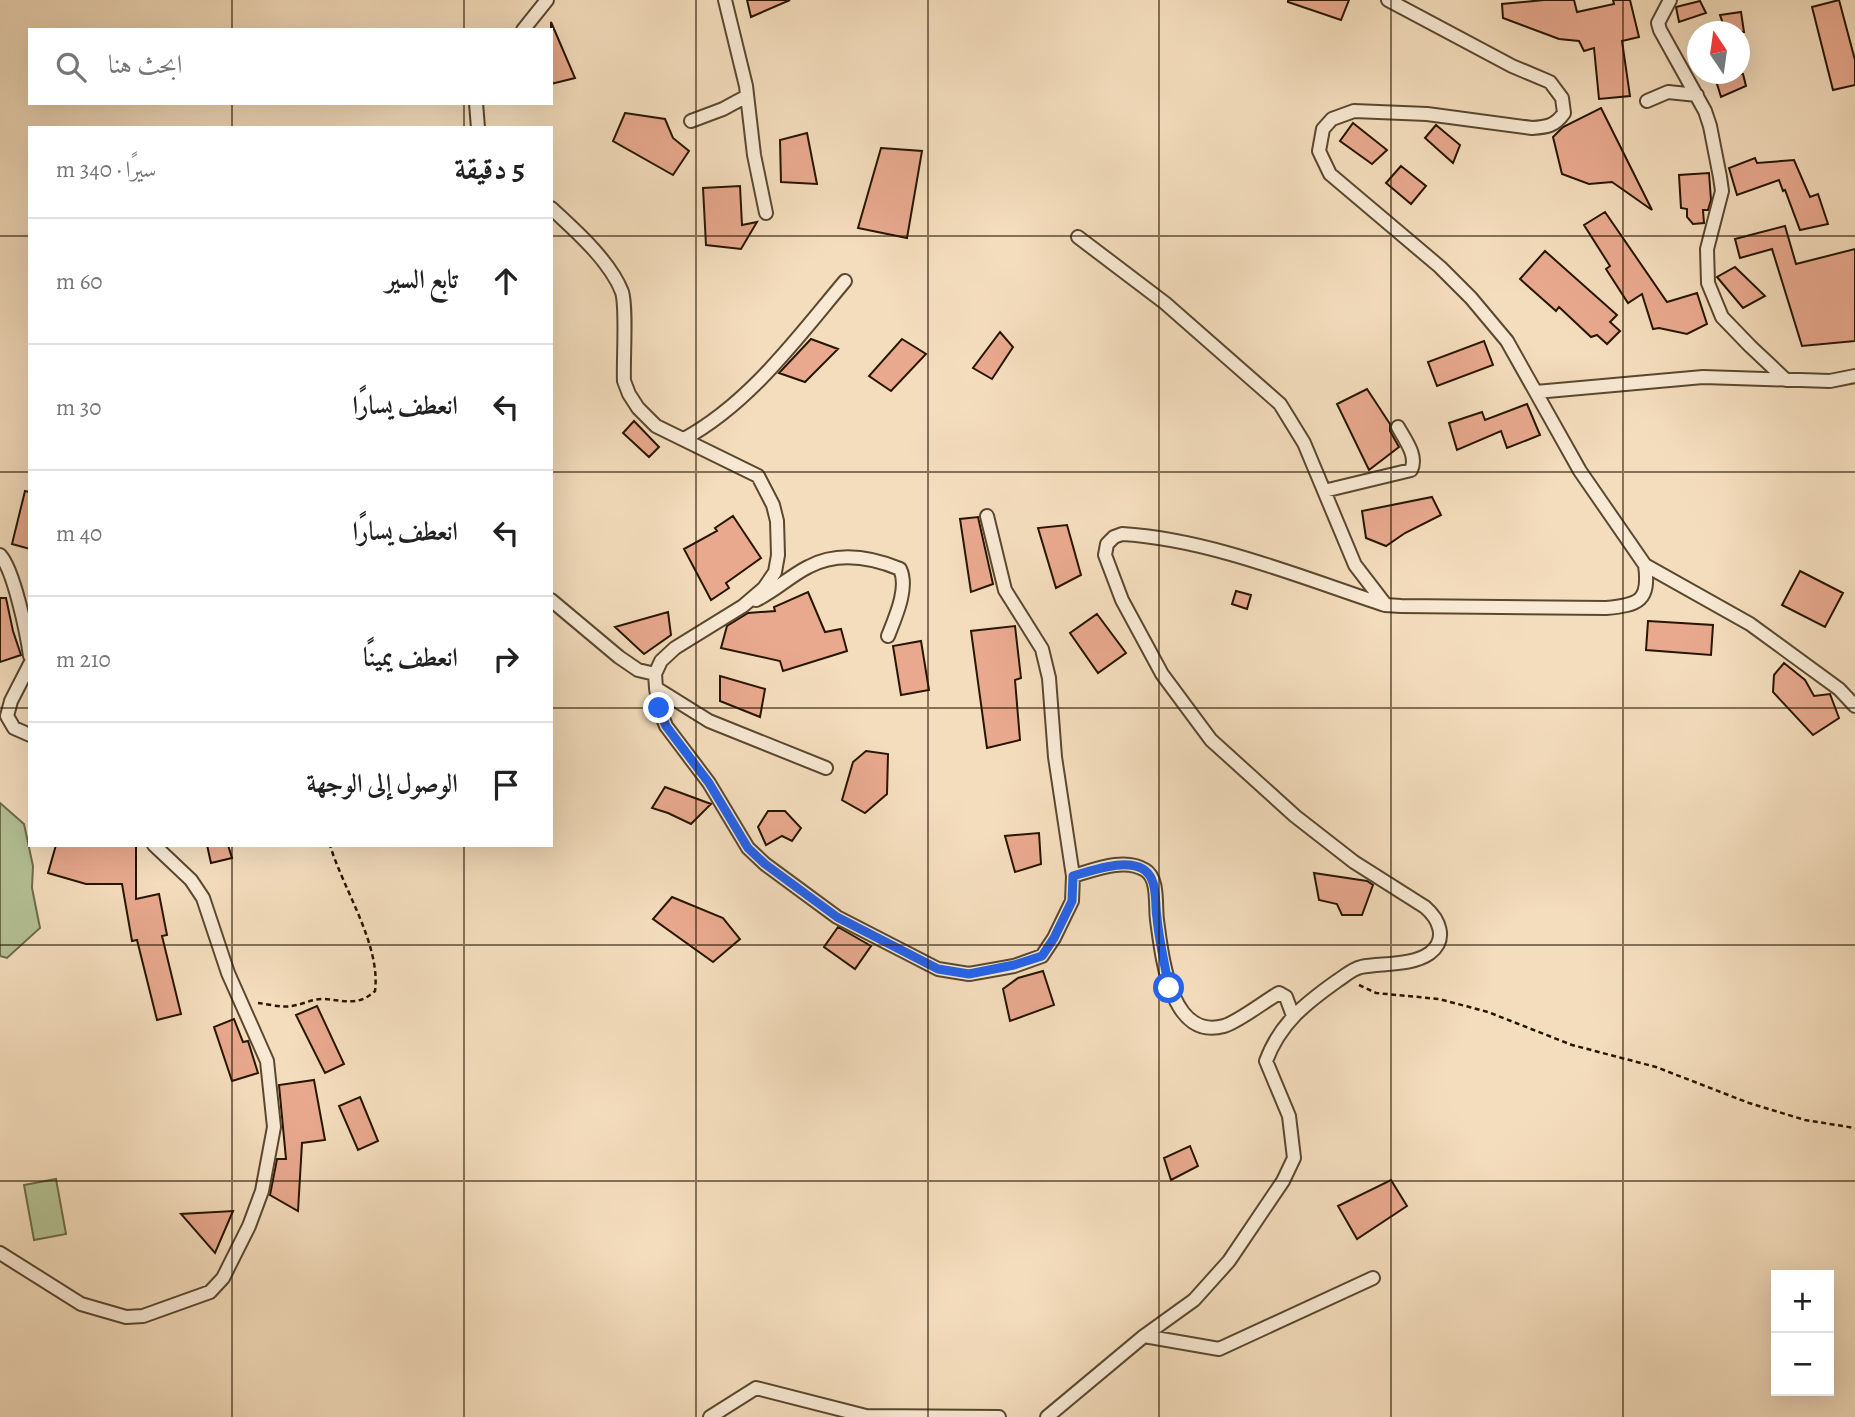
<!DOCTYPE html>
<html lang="ar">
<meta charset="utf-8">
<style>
:root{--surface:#fff;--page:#f6f6f6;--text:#222;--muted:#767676;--line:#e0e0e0}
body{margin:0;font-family:Alegreya,Amiri,serif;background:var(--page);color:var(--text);direction:rtl}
.controls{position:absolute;right:21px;bottom:21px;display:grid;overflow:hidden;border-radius:0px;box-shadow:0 7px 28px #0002}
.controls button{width:63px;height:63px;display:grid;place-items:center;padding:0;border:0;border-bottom:2px solid var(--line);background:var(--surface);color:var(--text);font:35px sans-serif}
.compass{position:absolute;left:1687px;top:21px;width:63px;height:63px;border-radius:50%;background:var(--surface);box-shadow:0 7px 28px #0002;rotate:347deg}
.stop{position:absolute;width:21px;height:21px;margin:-16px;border:5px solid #2563eb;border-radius:50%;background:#fff}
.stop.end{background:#2563eb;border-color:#fff;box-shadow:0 2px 7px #0008}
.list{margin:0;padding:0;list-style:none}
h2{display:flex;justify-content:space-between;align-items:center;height:91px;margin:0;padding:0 28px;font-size:30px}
h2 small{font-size:23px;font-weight:400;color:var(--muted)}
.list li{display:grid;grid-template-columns:46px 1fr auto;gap:21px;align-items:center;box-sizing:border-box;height:126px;padding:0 28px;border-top:2px solid var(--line)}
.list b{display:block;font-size:26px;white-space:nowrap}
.list em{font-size:23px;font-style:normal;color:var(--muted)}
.icon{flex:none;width:38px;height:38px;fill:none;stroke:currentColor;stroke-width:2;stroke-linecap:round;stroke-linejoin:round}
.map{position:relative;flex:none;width:1855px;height:1417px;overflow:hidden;direction:ltr}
.search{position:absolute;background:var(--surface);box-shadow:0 7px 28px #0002;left:28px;top:28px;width:525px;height:77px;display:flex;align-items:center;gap:18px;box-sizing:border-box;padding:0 24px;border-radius:0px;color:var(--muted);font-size:26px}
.panel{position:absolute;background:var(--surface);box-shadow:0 7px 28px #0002;left:28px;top:126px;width:525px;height:721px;border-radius:0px;direction:rtl}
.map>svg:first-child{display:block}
.green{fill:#b5c296;stroke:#6e6c4b;stroke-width:2}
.building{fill:#e9a98e;stroke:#271600;stroke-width:2}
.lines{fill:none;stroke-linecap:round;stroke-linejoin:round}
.street-casing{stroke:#5a482f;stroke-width:16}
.path{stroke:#271600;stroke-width:2.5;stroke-dasharray:5 3.5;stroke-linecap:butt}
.street{stroke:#f8e9d4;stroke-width:12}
.route{stroke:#2563eb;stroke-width:9}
.grid{fill:none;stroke:#271600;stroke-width:2;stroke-opacity:0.55}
</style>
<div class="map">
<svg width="1855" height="1417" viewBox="0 0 1855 1417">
<rect width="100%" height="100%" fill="#f4ddbd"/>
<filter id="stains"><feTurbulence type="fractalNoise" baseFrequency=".00286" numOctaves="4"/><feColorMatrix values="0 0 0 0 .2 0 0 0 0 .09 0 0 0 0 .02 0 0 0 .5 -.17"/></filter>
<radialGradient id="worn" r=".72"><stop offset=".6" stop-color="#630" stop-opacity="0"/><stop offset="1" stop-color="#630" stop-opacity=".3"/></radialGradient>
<path class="green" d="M0,803L24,824L33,866L32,888L40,928L7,958L0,956Z
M56,1179L66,1234L34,1240L24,1185Z"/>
<path class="building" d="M747,0H790L751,17Z
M1288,0H1349L1341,20L1288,2Z
M1544,0H1574L1577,12L1614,4L1613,0H1630L1639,37L1622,41L1630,96L1599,99L1594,48L1584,51L1579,41L1559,39L1503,18L1502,4Z
M1839,0L1855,60V85L1833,90L1812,7Z
M1700,1L1706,13L1679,22L1676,7Z
M1741,12L1744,32H1726L1720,15Z
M551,22L575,78L551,84Z
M1714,74H1743L1746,86L1721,97Z
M1601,108L1652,210L1612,182L1589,184L1562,174L1553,137L1563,127Z
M625,113L665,119L673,138L689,151L673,175L613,141Z
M1353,123L1387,150L1372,164L1340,141Z
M1436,125L1460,145L1453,163L1425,138Z
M807,133L817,184L781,182L780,140Z
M881,148L922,151L907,238L858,228Z
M1755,158L1757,163L1794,160L1810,197L1818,194L1828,224L1800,230L1785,190L1783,191L1779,180L1737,195L1729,168Z
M1401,166L1426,186L1411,204L1386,183Z
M1709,173L1711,200L1708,210H1703L1704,223L1693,224L1687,217V209L1681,208L1679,175Z
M740,186L742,225L757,222L741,249L706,245L703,188Z
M1605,212L1667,302L1697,293L1707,324L1687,334L1659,328L1653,329L1642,294L1628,303L1606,269L1610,266L1584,225Z
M1785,226L1796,264L1855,249V341L1802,346L1772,249L1740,258L1735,239Z
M1545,251L1617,315L1610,322L1620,331L1607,344L1597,335L1591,337L1559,307L1556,311L1520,279Z
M1735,267L1765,296L1743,308L1717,277Z
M1000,332L1013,347L992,379L973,368Z
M811,339L838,349L805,382L779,373Z
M902,339L926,354L891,391L869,376Z
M1484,341L1493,365L1437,386L1428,362Z
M1367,389L1390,424V431L1399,447L1369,470L1337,404Z
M1527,404L1540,435L1507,448L1501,431L1457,450L1449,423L1482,412L1485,420Z
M634,421L659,447L649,457L623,433Z
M25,491L30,492V549L12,544Z
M1432,497L1441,515L1405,533L1386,546L1366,538L1362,511Z
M733,516L761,558L726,583L729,588L711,600L684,549L717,531L715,528Z
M978,517L993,584L971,592L960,519Z
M1067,525L1081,575L1056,588L1038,528Z
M1800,571L1843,593L1825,627L1782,605Z
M1236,591L1251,595L1247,609L1232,604Z
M808,592L825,632L841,629L847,651L783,671L780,661L721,648L727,626L748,613L775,611L774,607Z
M0,598H6L13,631L21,655L0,662Z
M668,612L671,635L644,654L615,627Z
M1097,614L1126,653L1098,673L1070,633Z
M1648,621L1713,625L1711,655L1646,650Z
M1015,626L1021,678L1015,680L1020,740L987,748L971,631Z
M921,641L929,690L901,695L893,646Z
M1784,663L1805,680L1814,696L1830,694L1839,718L1813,735L1773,692L1774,675Z
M720,676L765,689L760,717L720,701Z
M866,751L888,754L887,794L865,813L842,800L853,762Z
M665,787L711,804L691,824L668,813L652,808Z
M768,811H785L801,828L792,841L782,836L766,845L758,827Z
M1039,833L1041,864L1015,872L1005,836Z
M56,845H136V899L159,894L167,935L162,936L181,1014L157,1020L137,940L132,941L122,884H86L48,873Z
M207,845H228L232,858L211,863Z
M1314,873L1367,881L1373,885L1362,915H1342L1337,904L1319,900Z
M672,897L723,918L740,939L713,962L653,919Z
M838,927L871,946L855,969L824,947Z
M1043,971L1054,1005L1010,1021L1003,989L1018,978Z
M317,1006L344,1064L325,1073L296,1015Z
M234,1019L243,1042L248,1041L258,1073L232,1081L214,1027Z
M314,1080L325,1140L302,1143L298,1211L270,1195L277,1159H286L279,1085Z
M360,1097L378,1141L358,1150L339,1106Z
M1190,1146L1198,1166L1171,1180L1164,1158Z
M1391,1180L1407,1206L1357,1239L1338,1206Z
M233,1211L215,1253L181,1214Z"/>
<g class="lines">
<defs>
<path id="street" d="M725,0L746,86L754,155L766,213
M1670,0L1658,23L1660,30L1705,111L1710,126L1720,177L1722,191L1707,249L1708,283L1722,317L1750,346L1786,380
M523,30L547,0
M1647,101L1668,92L1697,95
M476,103L478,128
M691,121L723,109L747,96
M551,208C575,230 610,261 622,292C627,308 623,360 624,381L629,394L638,408L656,426L758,476L773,505L777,521L778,555L775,572L764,588L743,606L675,648L661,661L655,674L656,688L659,708L666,726L709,783L748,848L765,864L837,917L938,969L969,974L1014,966L1042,956L1054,938L1072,901L1073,876L1055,757L1049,678L1042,649L1005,590L987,516
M1078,237L1165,303L1280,404L1304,443L1355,565L1385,604
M1536,392L1703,377L1830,381L1855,376
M684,439C750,403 797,338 845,281
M1324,491L1411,470C1418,456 1405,440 1398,427
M0,555C14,570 27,634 30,656
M1645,565L1750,624L1839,689L1855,706
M551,600L619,657L638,670L655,674
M756,600C775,591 790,576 808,567C838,551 871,557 900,569C909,588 895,618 888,636
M30,664L11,701L7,716L14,728L30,735
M656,688L709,721L826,768
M1073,876C1094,870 1124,857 1145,870C1159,878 1155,906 1157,920C1162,956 1170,1041 1224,1026C1238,1022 1265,1001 1279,993L1286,997L1293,1016
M0,1253L81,1304L126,1317L143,1316L210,1292L223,1278L249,1226L262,1191L274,1127L267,1061L228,973L203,898L191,880L154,845
M1144,1336L1219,1349L1373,1278
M710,1417L756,1388L866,1416L999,1417
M1047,1417L1144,1336L1194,1300L1229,1261L1283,1181L1294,1158L1289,1116L1266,1061C1280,1023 1306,1003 1337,981C1345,976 1352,969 1361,967C1382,963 1412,966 1430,953C1448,939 1439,919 1425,907L1354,862L1295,816L1211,740L1162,674L1122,600L1105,555L1107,544L1114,537L1122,534C1209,539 1303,578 1385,605L1401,606L1606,608C1639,605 1650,601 1645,565L1580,471L1507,341L1471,298L1440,267L1330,174L1319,151L1323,129L1332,119L1354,111L1427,114L1532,128C1547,127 1555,126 1564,113L1562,98L1550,82L1512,66L1388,0"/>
</defs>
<use href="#street" class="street-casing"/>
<path class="path" d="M1359,985L1376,993L1439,999L1488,1012L1572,1045L1656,1067L1749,1103L1805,1120L1855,1128
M258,1003C268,1004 281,1008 291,1006C302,1005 311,999 323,999C343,1000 358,1007 375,991C381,945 343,889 330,845"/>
<use href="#street" class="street"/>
</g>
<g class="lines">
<path class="route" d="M659,708L666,726L709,783L748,848L765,864L837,917L938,969L969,974L1014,965L1042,956L1054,938L1072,901L1073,876C1093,870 1141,852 1152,880C1157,891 1155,906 1157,918C1159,941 1165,965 1169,988"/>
</g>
<path class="grid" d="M232,0V30M464,0V30M696,0V1417M928,0V1417M1159,0V1417M1391,0V1417M1623,0V1417M232,103V128M464,103V128M0,236H30M551,236H1855M0,472H30M551,472H1855M0,708H30M551,708H1855M232,845V1417M464,845V1417M0,945H1855M0,1181H1855"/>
<rect width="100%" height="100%" filter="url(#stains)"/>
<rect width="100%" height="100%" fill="url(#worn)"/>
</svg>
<div class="controls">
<button>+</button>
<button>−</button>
</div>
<svg class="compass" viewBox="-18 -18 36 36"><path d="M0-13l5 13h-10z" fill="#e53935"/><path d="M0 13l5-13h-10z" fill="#767676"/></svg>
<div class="stop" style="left:1169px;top:988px"></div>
<div class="stop end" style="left:659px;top:708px"></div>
<div class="search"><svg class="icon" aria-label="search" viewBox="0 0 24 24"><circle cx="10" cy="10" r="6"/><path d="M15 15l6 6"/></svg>ابحث هنا</div>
<section class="panel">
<h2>5 دقيقة<small>سيرًا · 340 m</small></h2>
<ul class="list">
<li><svg class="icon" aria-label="ahead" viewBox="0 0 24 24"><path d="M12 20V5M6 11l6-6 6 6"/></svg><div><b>تابع السير</b></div><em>60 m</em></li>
<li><svg class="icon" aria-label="left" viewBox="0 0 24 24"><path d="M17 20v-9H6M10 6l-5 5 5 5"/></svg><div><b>انعطف يسارًا</b></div><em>30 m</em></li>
<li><svg class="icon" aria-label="left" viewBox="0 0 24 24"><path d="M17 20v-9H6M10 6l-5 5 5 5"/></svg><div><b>انعطف يسارًا</b></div><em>40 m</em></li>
<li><svg class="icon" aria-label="right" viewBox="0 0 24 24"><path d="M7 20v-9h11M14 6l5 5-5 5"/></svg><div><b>انعطف يمينًا</b></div><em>210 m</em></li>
<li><svg class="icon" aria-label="arrive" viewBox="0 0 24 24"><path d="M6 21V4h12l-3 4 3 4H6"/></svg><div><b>الوصول إلى الوجهة</b></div></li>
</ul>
</section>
</div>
